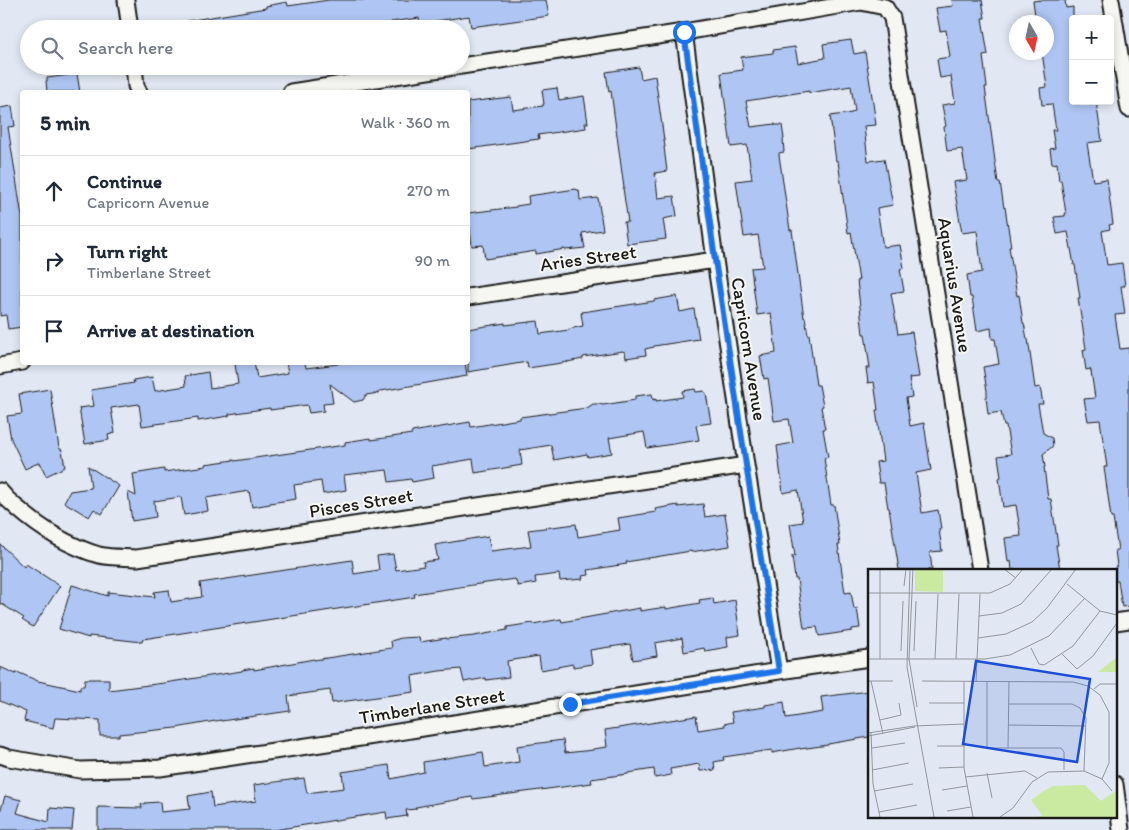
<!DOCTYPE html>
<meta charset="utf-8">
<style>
:root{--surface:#fff;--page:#f2f2f3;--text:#1f2937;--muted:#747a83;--line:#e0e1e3}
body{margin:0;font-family:Itim,sans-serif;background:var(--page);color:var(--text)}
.controls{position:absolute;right:15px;top:15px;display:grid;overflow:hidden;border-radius:5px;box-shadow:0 2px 8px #0003}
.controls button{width:45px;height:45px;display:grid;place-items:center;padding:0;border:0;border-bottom:1px solid var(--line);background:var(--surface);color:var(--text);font:25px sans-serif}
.compass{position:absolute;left:1009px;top:15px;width:45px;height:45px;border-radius:50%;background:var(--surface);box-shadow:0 2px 8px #0003;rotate:171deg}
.stop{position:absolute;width:15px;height:15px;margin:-11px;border:4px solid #1a73e8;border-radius:50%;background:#fff}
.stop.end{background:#1a73e8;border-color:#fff;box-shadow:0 1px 5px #0008}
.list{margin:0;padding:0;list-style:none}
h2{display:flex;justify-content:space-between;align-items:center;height:65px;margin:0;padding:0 20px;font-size:21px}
h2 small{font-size:16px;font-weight:400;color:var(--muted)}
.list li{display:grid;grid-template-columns:32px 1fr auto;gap:15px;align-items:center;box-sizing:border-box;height:70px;padding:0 20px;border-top:1px solid var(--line)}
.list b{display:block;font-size:19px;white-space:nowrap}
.list p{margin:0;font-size:16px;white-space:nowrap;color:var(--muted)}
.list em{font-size:16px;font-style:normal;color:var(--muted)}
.icon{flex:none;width:28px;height:28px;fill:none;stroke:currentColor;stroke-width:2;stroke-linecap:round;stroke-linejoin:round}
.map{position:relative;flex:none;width:1129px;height:830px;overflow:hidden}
.search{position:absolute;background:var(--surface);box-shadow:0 2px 8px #0003;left:20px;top:20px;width:450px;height:55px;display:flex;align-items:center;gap:12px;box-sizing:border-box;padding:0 18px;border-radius:28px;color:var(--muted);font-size:19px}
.panel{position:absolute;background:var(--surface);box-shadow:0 2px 8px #0003;left:20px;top:90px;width:450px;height:275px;border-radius:5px}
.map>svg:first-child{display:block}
.building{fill:#afc6f4;stroke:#1c1c1c}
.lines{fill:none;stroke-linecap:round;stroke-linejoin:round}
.minor-casing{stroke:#1c1c1c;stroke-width:19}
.minor{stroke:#f6f6f2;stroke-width:15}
.route{stroke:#1a73e8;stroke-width:6}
.labels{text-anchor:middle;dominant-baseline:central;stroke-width:4;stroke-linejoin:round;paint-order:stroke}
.street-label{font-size:19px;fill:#1c1c1c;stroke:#f6f6f2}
.inset-road{fill:none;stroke:#92969d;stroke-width:1}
.view{fill:#1d4ed8;fill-opacity:0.15;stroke:#1d4ed8;stroke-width:2.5}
.inset-edge{fill:none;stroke:#1c1c1c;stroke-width:2.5}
</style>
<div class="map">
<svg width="1129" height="830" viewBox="0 0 1129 830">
<rect width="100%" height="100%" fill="#e1e8f3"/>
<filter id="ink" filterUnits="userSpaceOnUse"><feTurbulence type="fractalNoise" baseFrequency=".02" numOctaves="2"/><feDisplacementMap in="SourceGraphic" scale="10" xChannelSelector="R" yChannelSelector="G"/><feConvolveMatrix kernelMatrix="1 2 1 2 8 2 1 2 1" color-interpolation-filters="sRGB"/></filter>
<g filter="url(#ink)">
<path class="building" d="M329,0H546L549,16L471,27L469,16L436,21L437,29H421L419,18L391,22L392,29H188L187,21L266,8V6L287,2L288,6Z
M952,0H982L985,18H982L988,55L983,56L987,87H985L998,183L1000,182L1004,208L1005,207L1011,247H1009L1017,296L1019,295L1023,323H1024L1027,339H1028L1035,388L1040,387L1043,404H1038L1043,433L1052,438L1053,446L1043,454L1045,467H1044L1048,499H1051L1058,545H1056L1060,570H1012L1011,561L1008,562L1005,538L1021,536L1016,505L1003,507L999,478L1001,477L998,456L1011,454L1006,426H1004L1001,412L988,414L986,397H987V391L983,367L999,364L995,339H992L991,328L977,331L972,297H970L967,275L982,272L977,231L962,233L953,182L967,180L962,149L947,151L944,127L946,126L942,105L955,103L951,76L940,78L937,59L950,57L946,30L940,31L936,8L953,6Z
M1042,0H1065L1066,8L1073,7V101H1096L1102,141L1087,143L1093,181L1107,179L1113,224L1109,225L1110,229L1102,231L1107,265L1122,263L1125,286H1121L1125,314L1115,315L1120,349L1129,348V606L1122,607L1118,581H1115V567L1117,566L1115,550H1118L1113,518H1111L1104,467H1107L1100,420L1088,421L1084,399L1095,398L1091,371L1090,369L1086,370L1083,350L1086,349L1078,298H1080L1075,265H1074L1068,232L1057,234L1054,217L1065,216V214H1066L1061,180L1059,181L1057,163L1052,164L1050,149L1055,148L1052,130H1056L1052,104L1042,105L1040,88L1047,87L1042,52H1046V22H1036L1033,1Z
M851,40L854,54L865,52L873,103L876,125L864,126L868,161L884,159L893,205L877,208L883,247L900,245L904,268L900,269L904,291L891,293L898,334L912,332L919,377L909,378L912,397L906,398L910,426L924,423L931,470L916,473L922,513L938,510L941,529H939L942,551L930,552L932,570H899L889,508H888L884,483H879L876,462L883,461L876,410H878L874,382L868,383L866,368H870L865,334H863L857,280H859L851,232L848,233L838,161H836L830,116L852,113V112L855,111L851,86L809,93V91L746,101L751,127L775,124V125H782L784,139H783L784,152L779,153V155L790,230H792L804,318L805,317L808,334H809L816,385H819L823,406L821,407L825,429H823L828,457L824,458L831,505H834L840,545H838L845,593L851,592L854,609L857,608L860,628L852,629V631L819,636L817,627L804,628L797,579H795L792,556H795L790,524L803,522L798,490L783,493L777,446L793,443L789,419L774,421L768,378L764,379L760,356L776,353L773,326L771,313L757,315L751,268L763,267L758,235L744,237L736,181L752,179L747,145L731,147L721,73L743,70L741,57L773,53V50L795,47L798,63L825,58L823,44Z
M639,67L641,79L655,76L665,147H664L667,171L655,173L658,198L674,196L677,216L663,219L666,239L627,244L624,222H628L623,188H624L611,91L609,92L606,72Z
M77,74L80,92H47L46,81H47V78Z
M557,88L559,100L584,96L588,123H585L586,128L538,135L539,139L468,149V102L511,97L513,110L543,106V104H544L542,90Z
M12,106L15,126L8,127L22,217V327L8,329L6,315L0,316V108Z
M576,189L577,190H579L580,200L598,198L603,230L582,233L585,248L565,250V249L536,254V251L485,259L483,245L472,246L468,213L516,207V206L529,204L528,196Z
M677,296L680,312L694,309L699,339L654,346V347L645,349L646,355L626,358L625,352H624L623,351L583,357V359L567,362H568L528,368L527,362L468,372V329L505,323V325L538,321L540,334L569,330V329L583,326L581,313H583L582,312L654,301V300Z
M247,362H254L257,378L288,373L286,362H305L306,368L338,364V362H465L467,376L381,391L379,392V393L366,395L363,400L354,402L330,384L333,403L323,404L324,411L309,413L307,405L270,410V408L229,414V416L198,421V418L142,426L139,404L111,408L115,433L108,435L109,440L85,444L79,408L94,406L91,390L134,383L133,380L152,377L155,391L186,386L185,376L208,372L210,388L238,384L235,364Z
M50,389L59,448L62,450L65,467L46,476L40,462L25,469L11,439L7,416L22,414L19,394Z
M695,389L696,392L704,391L705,393H706L711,423L696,425L699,440L647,448L644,432L609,438L612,453L588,457L587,454L554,460L551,445L520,450L522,465L475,473L473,459L432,466L434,478L412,482L411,479L389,482L387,470L344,475L346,490L323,494L321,481L294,485L296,499L270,503V504L252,507L249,491L206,498L208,511L184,515L181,497L154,501L156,517L132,521L128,492L136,496L133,474L164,469V472L206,466L205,464L234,460V461L345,445V442L371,438V440L412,434V432L470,422L471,427L520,419V417L587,408L593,404H599L603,405L635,400V396L652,394L653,400L656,399V401L683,397L682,391Z
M88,466L119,486L102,514L94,509L89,517L64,502L70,491L91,488Z
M703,504L705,517L725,514L730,546L691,552V551L643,559L626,562L627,564L588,570L589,575L582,576L583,579L560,581L559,574L535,577L536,583L518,586L515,579L479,584L414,594L415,597L143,639L142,642L89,636V638L59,629L72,585L108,596V592L155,597L154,592L169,590L171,602L202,597L200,583L352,560L354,574L379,570L377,556L393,554L396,570L424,566L423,562L438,560L435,545L488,536L491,551L531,546L528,530L576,524L578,537L620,530L618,518L656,512L655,509L678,505V507Z
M0,544L24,567L26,564L60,586L33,627L22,620L24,618L0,603Z
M713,598L714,604L735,600L740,635L727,637L728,647L705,651L704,648L684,652L682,638L655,643L657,656L633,660L630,644L590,650L592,664L573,667V664L541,670L539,656L507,661L509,677L486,680V678L464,682L461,669L439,671L412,676L414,692L332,703L330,690L288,696L290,711L221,721V720L176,728L119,734V736H100V720L55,718L53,728L24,721L26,712L0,701V667L16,674L17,672L38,681L80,690V686H84L85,679H109V690L164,683L242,671V670L254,668V670L314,659V660L391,648H392L391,641L401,638L419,637L420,642L446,638V639L474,636L507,630V627L533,623V624L561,619L562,622L640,608V611L666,607V609L700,603L699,600Z
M869,691V737L828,744V745L800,749V748L772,753V750L723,757L724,760L714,762L715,770L700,771L699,764L670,769L671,775L655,778L654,769L628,773V774L591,779L592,783L473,799L472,797L416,807V809L406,810L407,816L387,819L386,812L274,830H98V807L142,808L141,804H145V803L160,802L161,812L190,809L188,796L211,792L213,807L256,801L254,785L304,778L307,793L344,788L342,772L389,765L391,779L424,772L423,762L483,752L485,767L519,762L517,746L563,740L565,753L593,750V749L607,747L605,730L696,716L698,730L725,726L724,724L733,722L731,712L765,707V705L784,702L786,718L823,712L821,697Z
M5,796L21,800L17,813L49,822L50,808L74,810L72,830H0V812Z"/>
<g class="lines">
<defs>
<path id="minor" d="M126,0L130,29
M1111,0L1129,109
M684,32L715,260L746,465L779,671
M134,66L136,86L139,92
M461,66L684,32L861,2L885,7L892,18L980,570
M291,92L460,66
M468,297L715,260
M0,366L22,362
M0,491C5,497 10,502 16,507C40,528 68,546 99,555C111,558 125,557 137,558L746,465
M1115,622L1129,620
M0,755L9,758L80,770L160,768L367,737L779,671L869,658
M1115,784L1121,830"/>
</defs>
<use href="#minor" class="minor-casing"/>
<use href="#minor" class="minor"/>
</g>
</g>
<g class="lines" filter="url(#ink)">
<path class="route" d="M570,704L779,671L746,465L715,260L684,32"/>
</g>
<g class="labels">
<g class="street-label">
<text transform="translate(588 258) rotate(-8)">Aries Street</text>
<text transform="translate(955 285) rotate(81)">Aquarius Avenue</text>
<text transform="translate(749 349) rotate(81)">Capricorn Avenue</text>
<text transform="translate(361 503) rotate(-9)">Pisces Street</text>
<text transform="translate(432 706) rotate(-9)">Timberlane Street</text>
</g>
</g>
<g transform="translate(868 569)">
<rect width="249" height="249" fill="#e1e8f3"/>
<path d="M47,0H75V23L47,22ZM249,88V103H230L240,95ZM217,216L233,232L249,221V248H170L174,246L163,231L177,221L185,217Z" fill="#cbeaa1"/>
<path class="inset-road" d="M42,0L39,98L66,248M45,0L41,90L49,138M136,0L148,9M199,15L232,42L249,46M36,17L38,0M0,24H122L142,15L155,0M111,47L134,44L153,35L184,0M110,69L138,65L164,53L179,39L208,0M163,79L171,95L176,96L205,77L232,42M33,82L35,32M46,82L48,32M194,85L209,100L225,87L249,54M0,90H117L142,86L181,67L217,29M12,90V0M67,90L70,25M88,90L91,25M0,112H25M3,112L15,165M54,112L205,113L220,117L232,126L241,143V194L234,210M96,113V199L105,248M108,113L112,25M119,113V179H193L196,183V201M226,120L232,115H249M61,134H96M141,135H204L212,139L218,149L216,202M12,151L33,146L31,134M140,156L218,157M0,164L46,157L96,155M3,164L5,215L12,248M0,167L47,158M69,177H96M4,179L37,174M140,179L141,113M71,199L96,198M4,201L41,194M119,204L124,229M97,208L157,202L169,209M74,221L99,217M6,222L45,215M79,242L103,238M11,243L49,236M132,248L145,239L164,213L180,203L216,202L234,210L244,222"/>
<path class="view" d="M108,92L222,110L209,193L95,175Z"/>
<rect width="249" height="249" class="inset-edge"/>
</g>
</svg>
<div class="controls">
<button>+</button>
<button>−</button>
</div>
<svg class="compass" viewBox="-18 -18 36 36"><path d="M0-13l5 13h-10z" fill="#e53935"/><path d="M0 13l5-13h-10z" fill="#747a83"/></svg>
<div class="stop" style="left:684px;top:32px"></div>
<div class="stop end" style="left:570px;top:704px"></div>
<div class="search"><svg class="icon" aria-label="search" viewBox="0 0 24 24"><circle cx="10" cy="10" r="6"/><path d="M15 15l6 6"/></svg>Search here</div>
<section class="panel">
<h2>5 min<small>Walk · 360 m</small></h2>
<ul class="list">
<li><svg class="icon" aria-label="ahead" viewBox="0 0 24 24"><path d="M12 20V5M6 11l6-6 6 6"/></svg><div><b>Continue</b><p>Capricorn Avenue</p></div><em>270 m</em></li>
<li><svg class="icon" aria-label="right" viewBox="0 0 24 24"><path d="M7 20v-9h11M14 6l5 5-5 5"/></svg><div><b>Turn right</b><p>Timberlane Street</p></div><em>90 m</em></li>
<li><svg class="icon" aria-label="arrive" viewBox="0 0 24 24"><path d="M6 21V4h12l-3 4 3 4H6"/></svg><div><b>Arrive at destination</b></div></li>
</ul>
</section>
</div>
